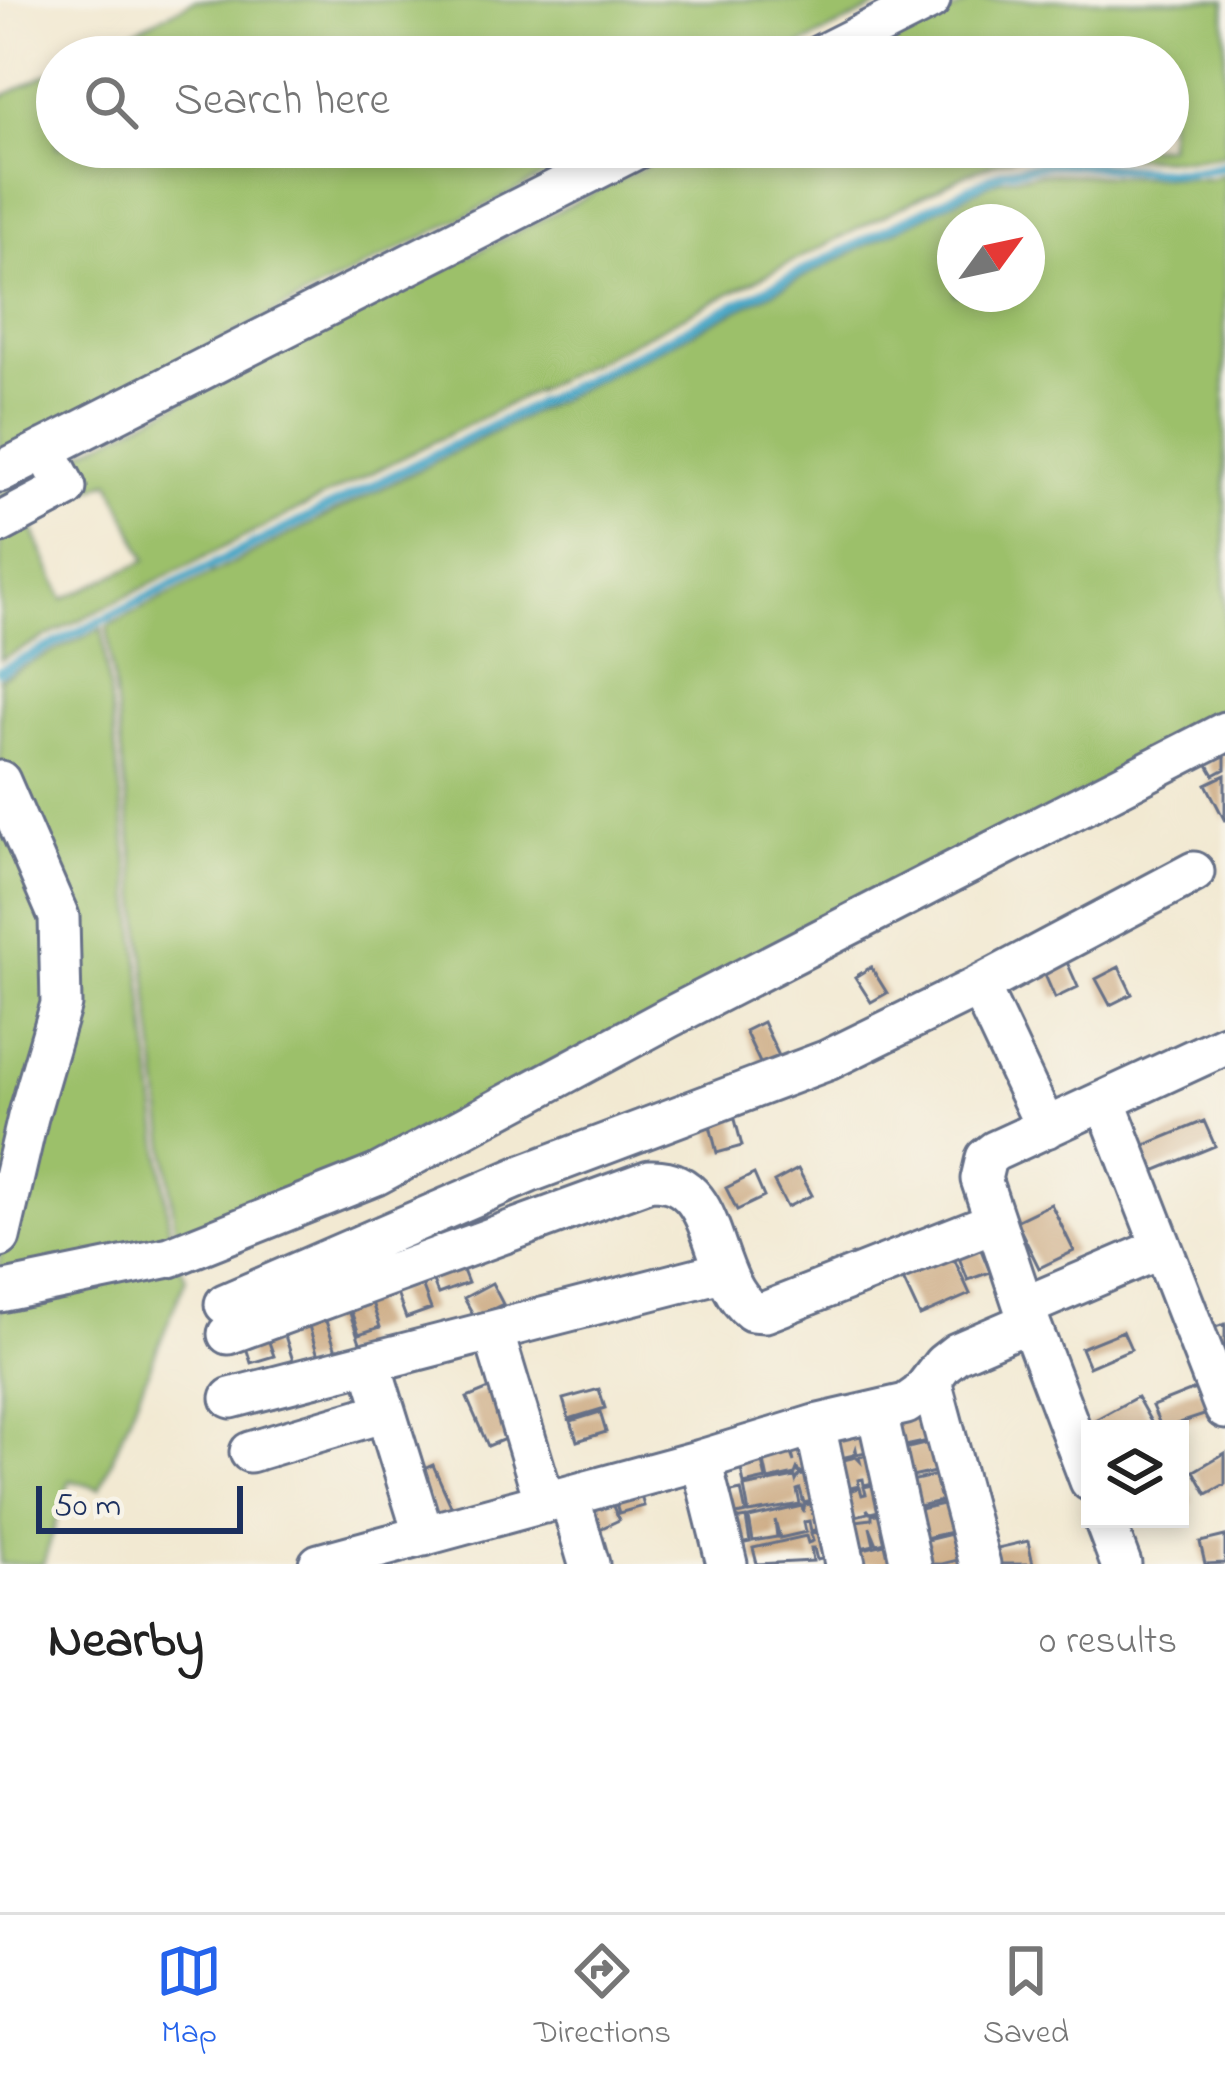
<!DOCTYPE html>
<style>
:root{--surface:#fff;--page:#f2f2f2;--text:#222;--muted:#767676;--line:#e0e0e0;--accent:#2563eb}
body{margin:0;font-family:"Indie Flower",sans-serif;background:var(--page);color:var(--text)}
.controls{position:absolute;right:36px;bottom:36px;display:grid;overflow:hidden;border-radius:0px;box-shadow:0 6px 18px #0003}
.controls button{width:108px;height:108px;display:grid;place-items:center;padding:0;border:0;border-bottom:3px solid var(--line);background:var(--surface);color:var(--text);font:60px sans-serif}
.compass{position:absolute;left:937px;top:204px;width:108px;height:108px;border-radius:50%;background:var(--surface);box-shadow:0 6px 18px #0003;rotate:57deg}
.scale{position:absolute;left:36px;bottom:30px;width:207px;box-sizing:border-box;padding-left:12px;border:6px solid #1b2f5e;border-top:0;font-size:33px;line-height:42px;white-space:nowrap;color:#1b2f5e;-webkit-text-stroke:9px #f7f3e8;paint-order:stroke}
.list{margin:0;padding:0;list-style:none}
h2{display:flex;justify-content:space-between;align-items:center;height:156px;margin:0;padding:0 48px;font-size:51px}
h2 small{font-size:39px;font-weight:400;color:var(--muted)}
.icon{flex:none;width:66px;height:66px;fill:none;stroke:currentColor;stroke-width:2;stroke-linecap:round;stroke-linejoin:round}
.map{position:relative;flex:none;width:1225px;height:1564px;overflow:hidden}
.search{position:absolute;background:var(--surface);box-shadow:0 6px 18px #0003;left:36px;right:36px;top:36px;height:132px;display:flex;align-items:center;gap:30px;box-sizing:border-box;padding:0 42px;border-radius:66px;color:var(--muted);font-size:45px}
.sheet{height:348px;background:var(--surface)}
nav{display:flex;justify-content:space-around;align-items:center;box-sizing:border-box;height:168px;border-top:3px solid var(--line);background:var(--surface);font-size:33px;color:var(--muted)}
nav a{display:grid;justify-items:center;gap:6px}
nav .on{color:var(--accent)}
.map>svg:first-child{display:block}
.green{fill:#9cc06a;stroke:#5c7864;stroke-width:3;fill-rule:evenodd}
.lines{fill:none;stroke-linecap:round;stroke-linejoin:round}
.stream{stroke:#48a7c7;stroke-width:9}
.building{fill:#ccaa83}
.minor-casing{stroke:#667087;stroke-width:45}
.minor{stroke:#fff;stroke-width:39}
</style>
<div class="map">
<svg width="1225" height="1564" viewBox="0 0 1225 1564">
<rect width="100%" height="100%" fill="#f7f3e8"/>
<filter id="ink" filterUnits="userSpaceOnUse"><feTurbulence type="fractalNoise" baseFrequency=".00833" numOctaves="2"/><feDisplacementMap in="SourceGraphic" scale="24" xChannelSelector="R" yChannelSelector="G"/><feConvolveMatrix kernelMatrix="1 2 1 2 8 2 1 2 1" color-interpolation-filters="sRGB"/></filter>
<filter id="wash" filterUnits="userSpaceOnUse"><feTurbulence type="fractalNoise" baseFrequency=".004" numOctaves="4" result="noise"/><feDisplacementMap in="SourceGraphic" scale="48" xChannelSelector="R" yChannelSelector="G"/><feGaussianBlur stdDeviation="2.7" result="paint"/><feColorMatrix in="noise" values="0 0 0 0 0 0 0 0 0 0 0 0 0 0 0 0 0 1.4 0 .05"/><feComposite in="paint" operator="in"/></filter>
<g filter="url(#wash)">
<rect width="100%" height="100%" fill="#f2e9d2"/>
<path class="green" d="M195,0H890L778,57H82Z
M974,0H1225V155C1154,169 1077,141 1007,159C995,162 983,168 971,172L0,660V495L43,473L28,518L63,599L146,560L110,481L87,490L71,458L684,147H1168V57H862Z
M57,69V147H601L0,452V98Z
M1041,173L1209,179L1225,174V719L402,1151L177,1246L107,626L963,197L1001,179ZM955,222H1027V294H955Z
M102,628L171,1245L186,1278L100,1489L70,1480L43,1564H0V678Z"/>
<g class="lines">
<path class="stream" d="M0,671L1004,171C1020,169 1036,165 1052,164C1101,162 1181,181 1225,165"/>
</g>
<g id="blocks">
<path class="building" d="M1225,752V769L1214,775L1207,763Z
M1225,775V821L1206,784Z
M1062,951L1078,987L1055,998L1039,961Z
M871,967L887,993L871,1002L855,977Z
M1119,967L1132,994L1110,1005L1096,979Z
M763,1022L779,1056L761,1065L745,1031Z
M732,1108L742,1146L717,1153L707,1114Z
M1204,1121L1215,1146L1149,1173L1138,1148Z
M798,1169L812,1195L787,1207L774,1182Z
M754,1174L764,1197L737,1210L726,1188Z
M1051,1204L1074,1251L1039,1268L1016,1221Z
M979,1245L990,1272L968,1280L957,1253Z
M951,1252L970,1294L920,1316L901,1275Z
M458,1258L468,1283L438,1294L428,1269Z
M421,1282L431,1309L406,1318L396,1291Z
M492,1283L503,1304L475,1318L464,1298Z
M367,1287L380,1327L359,1334L345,1294Z
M344,1296L362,1348L338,1356L320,1304Z
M306,1316L319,1359L295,1367L281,1323Z
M1225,1324V1375L1202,1331Z
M265,1331L274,1356L251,1363L243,1338Z
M1123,1331L1131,1349L1089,1367L1081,1348Z
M496,1386L517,1434L488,1446L467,1398Z
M1200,1387L1210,1413L1162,1429L1152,1406Z
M599,1389L605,1408L569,1419L563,1399Z
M1137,1397L1155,1429L1080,1428Z
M935,1409L942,1438L887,1450L880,1422Z
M600,1412L606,1432L577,1441L571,1421Z
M852,1423L883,1448L857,1454L856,1449L854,1455L828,1461L820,1430Z
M814,1440L821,1468L799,1473L797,1469L795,1474L768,1480L762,1452L788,1446L794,1462L790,1446Z
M941,1440L948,1469L894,1481L888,1453Z
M884,1451L891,1479L864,1485L863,1479L858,1480L859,1486L833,1492L827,1464L856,1457L860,1461L859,1457Z
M1225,1453V1484L1207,1494L1194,1471Z
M760,1454L766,1479L744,1484L739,1459Z
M433,1465L456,1517L438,1524L415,1473Z
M1180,1470L1193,1502L1180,1507Z
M822,1471L828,1497L804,1503L800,1489L797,1490L800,1504L749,1513L744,1487L795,1477L796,1481L799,1476Z
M950,1472L956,1498L900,1510L894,1485Z
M890,1481L896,1507L870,1513L867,1509L868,1513L840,1520L834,1494L860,1488L862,1495L866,1494L864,1487Z
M638,1486L644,1506L619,1513L613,1494Z
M741,1490L746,1513L722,1518L717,1495Z
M608,1495L619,1520L587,1535L576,1510Z
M829,1500L835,1525L811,1531L809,1521L804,1522L806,1532L780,1538L775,1520L777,1537L753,1541L749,1518L802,1506L803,1512L805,1505Z
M957,1501L964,1529L908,1542L901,1513Z
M895,1510L901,1538L877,1544L870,1527L874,1545L847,1551L840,1523L872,1519V1515Z
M746,1518L750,1542L729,1546L724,1522Z
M835,1529L841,1555L817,1560L814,1548H811L813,1561L757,1564L753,1548L806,1536L808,1543L813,1541L811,1534Z
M964,1531L970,1557L942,1564H915L910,1544Z
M1225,1536V1563L1205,1564L1200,1542Z
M902,1540L907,1564H848L846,1553Z
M1028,1541L1033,1564H997L993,1549Z"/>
</g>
</g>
<g filter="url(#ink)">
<use href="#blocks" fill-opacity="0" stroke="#667087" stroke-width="3"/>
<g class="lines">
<defs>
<path id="minor" d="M817,57L930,0
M0,472L640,147
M0,523L66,488L45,449
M0,781L59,917L61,1004L28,1117L0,1237
M979,986L1046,1128
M1105,1101L1225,1409
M0,1292L170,1257L376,1175L668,1018L1225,732
M225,1304L528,1173L828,1060L979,986L1194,872
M1024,1307L1162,1248
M493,1331L545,1503
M228,1334L650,1180C722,1177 706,1276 752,1311L765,1312L994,1222
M370,1362L424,1536
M931,1381L980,1564
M231,1398L725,1271
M877,1412L911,1564
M815,1425L845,1564
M250,1452L385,1412
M701,1460L727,1564
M1090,1481L1024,1307L981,1179L986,1158L995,1151L1225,1045
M569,1496L589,1564
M1104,1519L1121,1564
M319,1564L701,1460L815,1425L906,1404L920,1394L943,1364L957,1353L1029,1322"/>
</defs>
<use href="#minor" class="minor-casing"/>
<use href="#minor" class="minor"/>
</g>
</g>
</svg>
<div class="controls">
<button><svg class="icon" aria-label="layers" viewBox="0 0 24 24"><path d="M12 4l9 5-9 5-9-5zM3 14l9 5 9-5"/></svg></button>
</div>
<svg class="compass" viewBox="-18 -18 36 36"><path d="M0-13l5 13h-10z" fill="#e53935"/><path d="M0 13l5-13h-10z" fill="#767676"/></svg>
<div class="scale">50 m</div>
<div class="search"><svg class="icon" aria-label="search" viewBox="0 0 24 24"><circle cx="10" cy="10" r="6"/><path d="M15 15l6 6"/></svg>Search here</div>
</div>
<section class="sheet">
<h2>Nearby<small>0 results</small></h2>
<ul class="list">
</ul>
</section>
<nav>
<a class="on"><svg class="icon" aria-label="map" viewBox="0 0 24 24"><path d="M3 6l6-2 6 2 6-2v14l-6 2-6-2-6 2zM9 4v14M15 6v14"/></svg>Map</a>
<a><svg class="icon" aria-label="directions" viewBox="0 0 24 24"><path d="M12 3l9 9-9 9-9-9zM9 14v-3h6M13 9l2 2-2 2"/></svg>Directions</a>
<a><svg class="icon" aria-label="saved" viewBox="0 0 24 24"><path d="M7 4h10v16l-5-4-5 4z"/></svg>Saved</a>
</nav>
